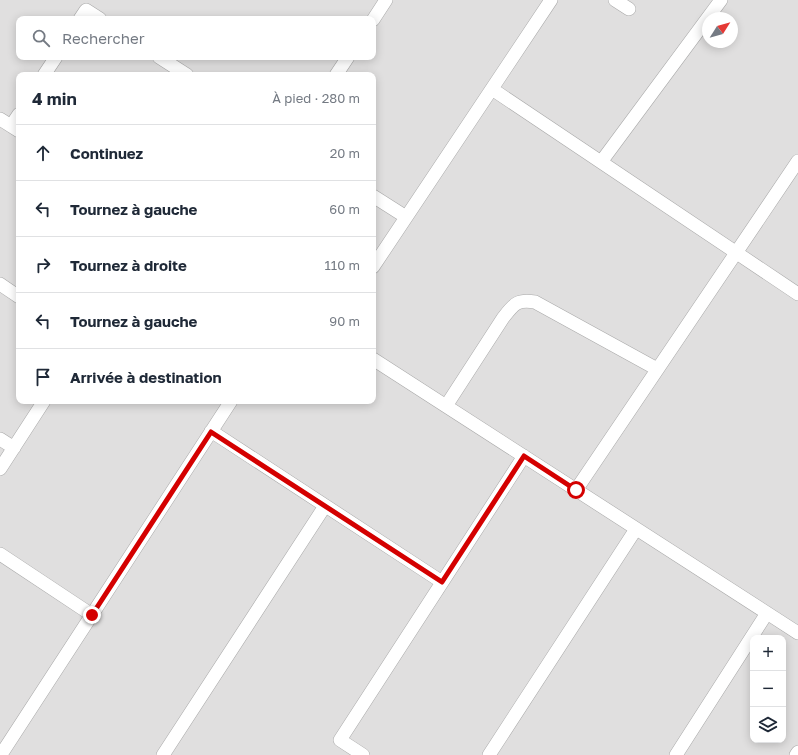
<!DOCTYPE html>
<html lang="fr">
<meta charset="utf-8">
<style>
:root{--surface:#fff;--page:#f6f6f7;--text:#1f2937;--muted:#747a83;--line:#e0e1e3}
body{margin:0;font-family:"Golos Text",sans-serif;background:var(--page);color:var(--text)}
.controls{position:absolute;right:12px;bottom:12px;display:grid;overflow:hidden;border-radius:8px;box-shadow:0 2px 10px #0003}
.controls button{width:36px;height:36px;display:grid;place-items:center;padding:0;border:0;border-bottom:1px solid var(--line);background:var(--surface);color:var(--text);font:20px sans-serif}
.compass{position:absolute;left:702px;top:12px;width:36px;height:36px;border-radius:50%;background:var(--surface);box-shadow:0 2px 10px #0003;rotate:53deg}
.stop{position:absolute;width:12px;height:12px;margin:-9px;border:3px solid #d40000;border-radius:50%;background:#fff}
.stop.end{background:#d40000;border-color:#fff;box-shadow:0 1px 4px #0008}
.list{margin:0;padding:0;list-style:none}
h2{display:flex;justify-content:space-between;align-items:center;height:52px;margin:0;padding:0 16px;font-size:17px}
h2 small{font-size:13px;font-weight:400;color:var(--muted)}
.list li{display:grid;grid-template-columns:26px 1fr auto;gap:12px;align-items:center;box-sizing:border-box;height:56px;padding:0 16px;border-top:1px solid var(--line)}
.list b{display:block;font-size:15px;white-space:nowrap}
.list em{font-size:13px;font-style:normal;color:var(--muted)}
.icon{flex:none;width:22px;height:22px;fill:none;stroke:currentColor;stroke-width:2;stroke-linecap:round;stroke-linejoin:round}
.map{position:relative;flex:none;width:798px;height:755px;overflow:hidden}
.search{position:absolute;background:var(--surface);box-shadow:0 2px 10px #0003;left:16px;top:16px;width:360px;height:44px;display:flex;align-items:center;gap:10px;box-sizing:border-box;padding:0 14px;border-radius:8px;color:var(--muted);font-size:15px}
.panel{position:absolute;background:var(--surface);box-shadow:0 2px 10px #0003;left:16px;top:72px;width:360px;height:332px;border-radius:8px}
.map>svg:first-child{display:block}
.residential{fill:#e0dfdf;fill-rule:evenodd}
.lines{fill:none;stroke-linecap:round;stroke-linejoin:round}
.street-casing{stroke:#a9a9a9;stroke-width:14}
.street{stroke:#fff;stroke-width:13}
.route{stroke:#d40000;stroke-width:5}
</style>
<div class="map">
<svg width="798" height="755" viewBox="0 0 798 755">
<rect width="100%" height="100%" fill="#f2efe9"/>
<path class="residential" d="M0,0H798V755H0ZM708,18H732V42H708ZM19,19H373V57H19ZM19,75H373V401H19ZM753,638H783V740H753Z"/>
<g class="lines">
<defs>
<path id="street" d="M615,0L629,9
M80,19L86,10L100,19
M373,20L386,0
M159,57L187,75
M44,75L56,57
M336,75L348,57
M492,89L798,294
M0,119L19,131
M11,126L19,114
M601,162L721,0
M373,196L406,217
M373,267L551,0
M0,284L19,297
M373,359L798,633
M446,406L503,318C514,304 517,299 535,302L657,369
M211,431L442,582
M0,439L14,448
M0,469L44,401
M576,490L798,161
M0,554L92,615
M2,753L231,401
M163,755L325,506
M363,755L340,740L524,456
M489,755L636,529
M676,755L767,613
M796,755L798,752"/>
</defs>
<use href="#street" class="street-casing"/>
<use href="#street" class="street"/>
</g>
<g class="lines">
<path class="route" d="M92,615L211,432L442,582L524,456L576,490"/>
</g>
</svg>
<div class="controls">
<button>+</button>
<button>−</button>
<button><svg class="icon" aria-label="layers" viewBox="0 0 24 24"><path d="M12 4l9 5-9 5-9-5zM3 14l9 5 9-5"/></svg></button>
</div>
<svg class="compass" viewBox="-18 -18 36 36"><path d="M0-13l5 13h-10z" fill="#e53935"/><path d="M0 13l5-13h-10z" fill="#747a83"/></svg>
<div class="stop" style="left:576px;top:490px"></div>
<div class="stop end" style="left:92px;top:615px"></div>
<div class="search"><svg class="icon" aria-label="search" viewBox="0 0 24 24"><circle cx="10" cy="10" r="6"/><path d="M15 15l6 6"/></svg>Rechercher</div>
<section class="panel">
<h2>4 min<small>À pied · 280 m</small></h2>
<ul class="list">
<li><svg class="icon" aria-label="ahead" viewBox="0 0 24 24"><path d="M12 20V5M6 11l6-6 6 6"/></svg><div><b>Continuez</b></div><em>20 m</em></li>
<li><svg class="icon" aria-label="left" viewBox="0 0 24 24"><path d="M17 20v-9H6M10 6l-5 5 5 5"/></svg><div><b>Tournez à gauche</b></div><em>60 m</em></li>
<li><svg class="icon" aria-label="right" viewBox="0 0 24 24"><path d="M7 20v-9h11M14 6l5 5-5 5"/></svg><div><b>Tournez à droite</b></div><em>110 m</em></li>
<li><svg class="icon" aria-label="left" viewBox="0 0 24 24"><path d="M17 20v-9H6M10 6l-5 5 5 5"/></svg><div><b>Tournez à gauche</b></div><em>90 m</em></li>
<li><svg class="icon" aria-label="arrive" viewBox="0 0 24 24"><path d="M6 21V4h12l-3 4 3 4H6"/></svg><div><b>Arrivée à destination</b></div></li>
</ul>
</section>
</div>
